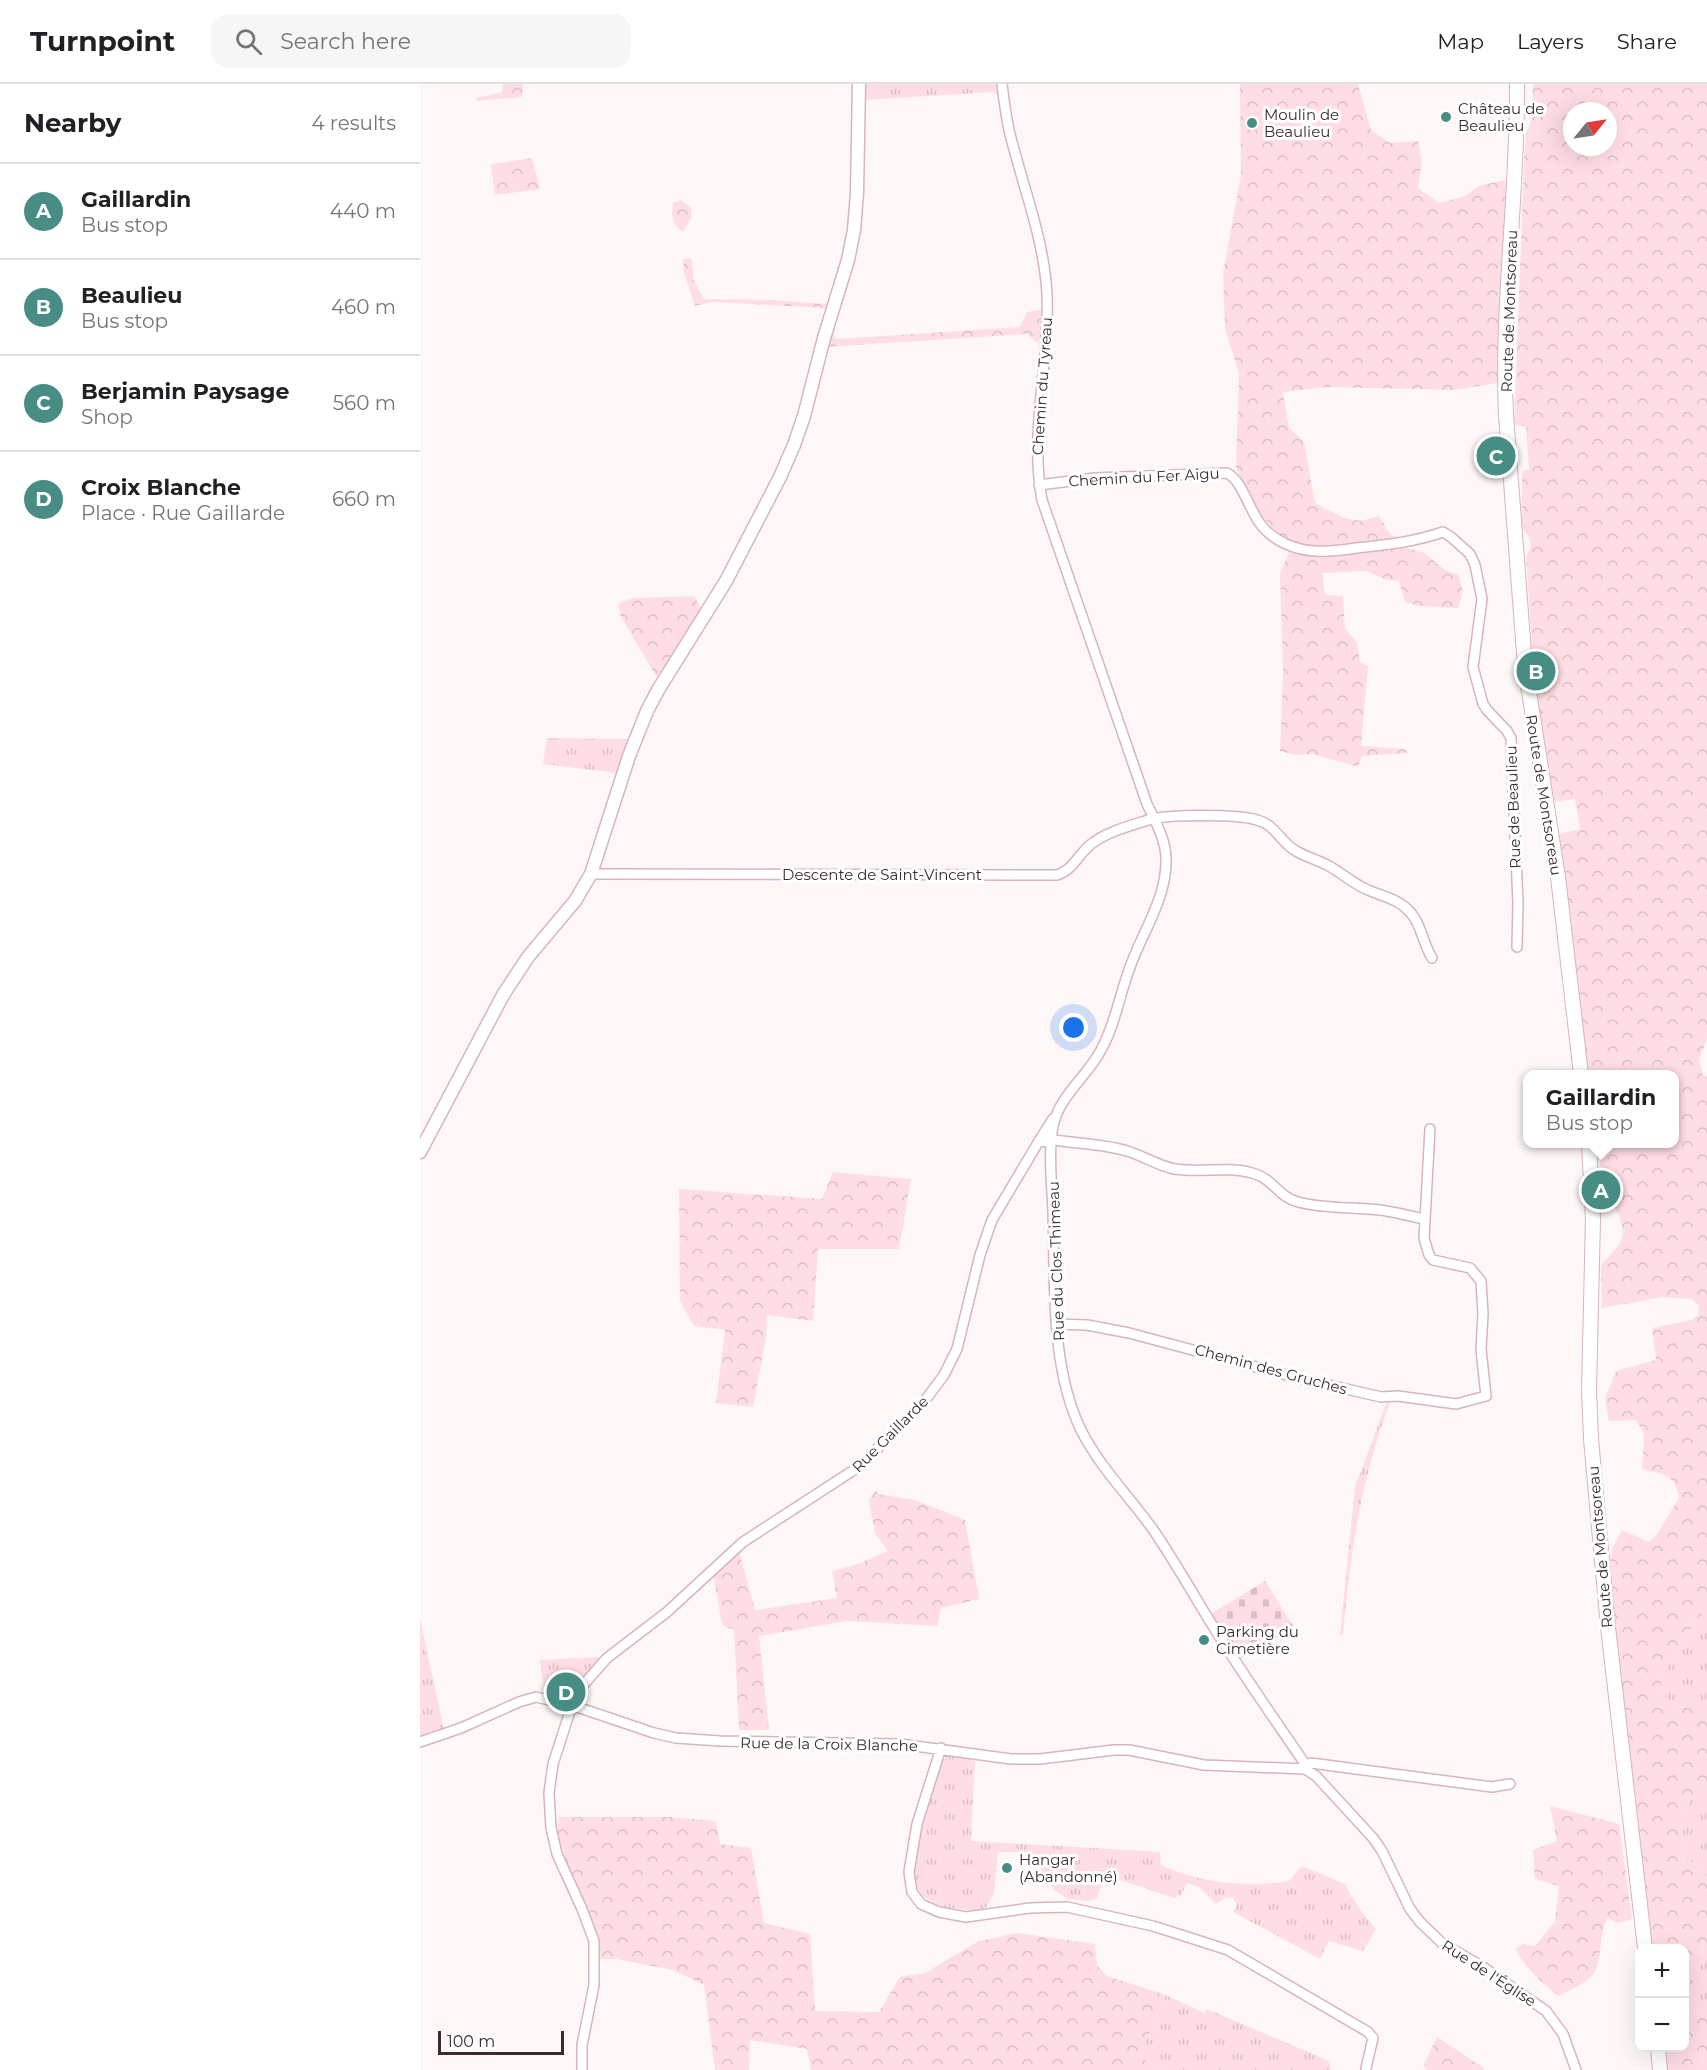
<!DOCTYPE html>
<meta charset="utf-8">
<style>
:root{--surface:#fff;--page:#f6f6f6;--text:#202124;--muted:#757577;--line:#e0e0e0;--accent:#488d83}
body{margin:0;font-family:Montserrat,sans-serif;background:var(--page);color:var(--text)}
.controls{position:absolute;right:18px;bottom:18px;display:grid;overflow:hidden;border-radius:12px;box-shadow:0 6px 24px #0002}
.controls button{width:54px;height:54px;display:grid;place-items:center;padding:0;border:0;border-bottom:2px solid var(--line);background:var(--surface);color:var(--text);font:30px sans-serif}
.compass{position:absolute;left:1143px;top:18px;width:54px;height:54px;border-radius:50%;background:var(--surface);box-shadow:0 6px 24px #0002;rotate:60deg}
.scale{position:absolute;left:18px;bottom:15px;width:126px;box-sizing:border-box;padding-left:6px;border:3px solid #392c2f;border-top:0;font-size:16px;line-height:21px;white-space:nowrap;color:#392c2f;-webkit-text-stroke:4px #fff;paint-order:stroke}
.you{position:absolute;left:654px;top:944px;width:21px;height:21px;margin:-15px;border:4px solid #fff;border-radius:50%;background:#1a73e8;box-shadow:0 0 0 9px #1a73e833}
.badge{display:grid;place-items:center;width:39px;height:39px;border-radius:50%;background:var(--accent);color:#fff;font-size:20px;font-weight:700}
.pin{position:absolute;translate:-50% -50%;border:3px solid #fff;box-shadow:0 2px 6px #0006}
.popup{position:absolute;left:1103px;top:986px;width:156px;height:78px;box-sizing:border-box;display:grid;place-content:center;border-radius:12px;background:var(--surface);filter:drop-shadow(0 2px 4px #0005);font-size:20px;white-space:nowrap;color:var(--muted)}
.popup b{font-size:22px;color:var(--text)}
.popup::after{content:'';position:absolute;left:50%;top:100%;margin-left:-12px;border:12px solid transparent;border-top-color:var(--surface)}
.list{margin:0;padding:0;list-style:none}
h2{display:flex;justify-content:space-between;align-items:center;height:78px;margin:0;padding:0 24px;font-size:26px}
h2 small{font-size:20px;font-weight:400;color:var(--muted)}
.list li{display:grid;grid-template-columns:39px 1fr auto;gap:18px;align-items:center;box-sizing:border-box;height:96px;padding:0 24px;border-top:2px solid var(--line)}
.list b{display:block;font-size:22px;white-space:nowrap}
.list p{margin:0;font-size:20px;white-space:nowrap;color:var(--muted)}
.list em{font-size:20px;font-style:normal;color:var(--muted)}
.icon{flex:none;width:33px;height:33px;fill:none;stroke:currentColor;stroke-width:2;stroke-linecap:round;stroke-linejoin:round}
.map{position:relative;flex:none;width:1287px;height:1986px;overflow:hidden}
header{display:flex;align-items:center;gap:36px;box-sizing:border-box;height:84px;padding:0 30px;background:var(--surface);border-bottom:2px solid var(--line)}
header strong{font-size:28px}
nav{display:flex;gap:33px;margin-inline-start:auto;font-size:21px}
.search{width:420px;height:54px;background:var(--page);display:flex;align-items:center;gap:15px;box-sizing:border-box;padding:0 21px;border-radius:18px;color:var(--muted);font-size:22px}
main{display:flex}
aside{flex:1;background:var(--surface)}
.map>svg:first-child{display:block}
.grass{fill:url(#grass-tufts)}
.forest{fill:url(#forest-crowns);fill-rule:evenodd}
.cemetery{fill:url(#cemetery-stones)}
.lines{fill:none;stroke-linecap:round;stroke-linejoin:round}
.minor-casing{stroke:#d7b5bc;stroke-width:12}
.tertiary-casing{stroke:#d7b5bc;stroke-width:15}
.secondary-casing{stroke:#d7b5bc;stroke-width:16}
.minor{stroke:#fff;stroke-width:9}
.tertiary{stroke:#fff;stroke-width:12}
.secondary{stroke:#fff;stroke-width:14}
.poi-dot{fill:#488d83;stroke:#fff;stroke-width:2}
.labels{text-anchor:middle;dominant-baseline:central;stroke-width:6;stroke-linejoin:round;paint-order:stroke}
.poi-label{font-size:15px;fill:#392c2f;stroke:#fff;text-anchor:start}
.street-label{font-size:15px;fill:#392c2f;stroke:#fff}
</style>
<header>
<strong>Turnpoint</strong>
<div class="search"><svg class="icon" aria-label="search" viewBox="0 0 24 24"><circle cx="10" cy="10" r="6"/><path d="M15 15l6 6"/></svg>Search here</div>
<nav><a>Map</a><a>Layers</a><a>Share</a></nav>
</header>
<main>
<aside>
<h2>Nearby<small>4 results</small></h2>
<ul class="list">
<li><span class="badge">A</span><div><b>Gaillardin</b><p>Bus stop</p></div><em>440 m</em></li>
<li><span class="badge">B</span><div><b>Beaulieu</b><p>Bus stop</p></div><em>460 m</em></li>
<li><span class="badge">C</span><div><b>Berjamin Paysage</b><p>Shop</p></div><em>560 m</em></li>
<li><span class="badge">D</span><div><b>Croix Blanche</b><p>Place · Rue Gaillarde</p></div><em>660 m</em></li>
</ul>
</aside>
<div class="map">
<svg width="1287" height="1986" viewBox="0 0 1287 1986">
<defs>
<pattern id="grass-tufts" width="24" height="20" patternUnits="userSpaceOnUse" patternTransform="scale(1.5)"><rect width="24" height="20" fill="#fedde4"/><path d="M3 7l-1-3M5 7V3M7 7l1-3M15 17l-1-3M17 17v-4M19 17l1-3" fill="none" stroke="#dabec4"/></pattern>
<pattern id="forest-crowns" width="20" height="18" patternUnits="userSpaceOnUse" patternTransform="scale(1.5)"><rect width="20" height="18" fill="#fedde4"/><path d="M2 6a3 3 0 1 1 6 0M12 15a3 3 0 1 1 6 0" fill="none" stroke="#dabec4"/></pattern>
<pattern id="cemetery-stones" width="16" height="16" patternUnits="userSpaceOnUse" patternTransform="scale(1.5)"><rect width="16" height="16" fill="#fedde4"/><path d="M2 7V4a2 2 0 0 1 4 0v3zM10 15v-3a2 2 0 0 1 4 0v3z" fill="#dabec4"/></pattern>
</defs>
<rect width="100%" height="100%" fill="#fef7f8"/>
<path class="grass" d="M446,0H578L580,13L573,8L444,16Z
M127,654L208,655L197,689L123,680Z
M970,1319C941,1393 930,1471 923,1550L920,1551L935,1403L966,1320Z
M1287,1524V1624H1263L1245,1613L1240,1594L1259,1566L1275,1537Z
M0,1535L24,1646L0,1654Z
M178,1573L180,1576L153,1611C147,1614 145,1615 138,1613C121,1609 122,1591 120,1576Z
M531,1671L555,1677L551,1757L740,1768L741,1781C781,1800 826,1803 869,1797L882,1782L925,1800C933,1817 944,1831 956,1845L943,1867L909,1857L900,1875L813,1828L817,1821L813,1814L806,1813L796,1820L779,1803L767,1799L761,1811L754,1814L685,1791L677,1814L668,1817L648,1815L634,1806L620,1784L604,1768H578L574,1809L567,1823L555,1827L523,1823L502,1812L496,1800L492,1789L500,1745L521,1677Z
M1277,1705L1287,1706V1794L1284,1787L1262,1772L1263,1728Z
M1287,1870V1924L1265,1928V1872Z
M746,1911L784,1929L787,1925L909,1977L911,1986H741L719,1972Z"/>
<path class="forest" d="M83,0H103L102,13L57,17L56,14L82,8Z
M820,0H938L951,46L970,59L998,57L1002,77L998,104L1019,119L1045,112L1059,102L1085,96L1089,115L1078,299L1035,306L906,303L863,308L869,344L884,358L895,419L924,434L941,437L959,432L970,450L982,456L986,464L1003,468L1025,486L1038,491L1043,507L1038,524L999,522L985,518L979,497L967,496L946,487L902,489L905,511L923,512L925,544L937,559L940,578L948,582L941,662L985,665L987,669L942,672L938,683L893,670L875,671L860,667L863,589L860,489L871,464L835,424L816,384L819,289L805,245L803,189L821,91Z
M1113,0H1287V955L1279,975L1283,991L1287,993V1524L1275,1537L1259,1566L1240,1594L1245,1613L1263,1624H1287V1706H1277L1263,1728L1262,1772L1284,1787L1287,1794V1870L1265,1872L1264,1864H1230L1202,1619L1190,1476L1193,1463L1202,1446L1229,1458L1236,1452L1259,1414C1255,1389 1244,1391 1222,1385L1224,1350L1216,1336L1189,1337L1185,1315L1196,1287L1236,1276L1232,1244L1272,1236L1278,1231L1279,1222L1271,1215L1243,1213L1182,1224L1181,1181C1187,1174 1195,1167 1200,1159C1210,1141 1190,1118 1184,1102C1179,1089 1179,1073 1177,1060H1254V990H1168L1139,750L1160,745L1155,715L1132,718L1114,592L1106,472L1111,462L1108,452L1102,444V387L1109,385L1106,342L1094,341L1105,55L1112,33ZM1152,27H1188V63H1152Z
M112,74L120,105L75,111L71,80Z
M261,116L271,124V134L263,148C252,140 251,132 253,119Z
M263,175H271L273,186V195L284,215L353,216L406,220L407,224L291,218L275,222L264,189Z
M621,226C622,236 624,251 617,259L607,250L406,263L411,245L416,255L600,243L607,228Z
M274,512L282,526L244,588L236,592L201,533L198,520L213,514Z
M413,1088L491,1095L479,1165H398L393,1237L347,1231L346,1254L333,1323L296,1319L305,1246L274,1242L260,1216L259,1105L402,1115Z
M456,1406L458,1410L495,1416L545,1436L559,1515L521,1524L517,1542L427,1537L339,1552L349,1646H319L314,1546L302,1541L293,1488L318,1463L335,1526L417,1514L412,1487L438,1480L468,1467L455,1449L449,1417Z
M1130,1722L1199,1740L1212,1835L1198,1839L1188,1834C1177,1850 1184,1878 1172,1892C1164,1900 1149,1906 1139,1912C1122,1899 1105,1885 1096,1865L1103,1860L1115,1862L1135,1837L1139,1802L1115,1795L1113,1766L1137,1757Z
M139,1733H250L296,1737L300,1760L331,1764L344,1839L390,1850L395,1927L459,1928L480,1893L505,1889L559,1857L597,1849L675,1860L677,1881L687,1892L746,1911L719,1972L741,1986H391L387,1965L330,1956L329,1986H295L284,1901L253,1886L196,1875H179L137,1749Z
M1287,1924V1986H1245L1243,1964H1264L1265,1928Z
M1017,1953L1064,1984V1986H1007L1003,1982Z"/>
<path class="cemetery" d="M845,1497L874,1543L818,1577L789,1531Z"/>
<g class="lines">
<defs>
<path id="minor" d="M582,0C584,17 586,34 590,50C603,103 624,155 627,210C630,279 609,347 622,416L727,720C735,737 746,756 746,775C747,815 721,850 709,886C699,913 695,941 681,966C667,993 639,1012 633,1042C628,1070 632,1100 633,1128C635,1197 630,1285 662,1348C681,1385 711,1414 734,1447C756,1479 775,1514 796,1547C824,1592 855,1636 885,1680V1685
M619,401L675,394L807,389C823,397 829,427 842,442C854,457 875,466 895,467C908,468 923,466 936,464C966,461 994,458 1023,448L1031,453L1050,470L1055,481L1062,515L1053,583L1063,620L1067,626L1087,647L1091,654L1098,819L1097,863
M171,790L637,791C653,786 658,771 670,761C686,748 709,742 728,736C748,730 818,730 837,736C855,740 861,759 876,767C886,773 898,776 909,782C922,789 933,800 948,806C964,813 979,815 991,829C1002,842 1003,860 1012,874
M619,1057L633,1035
M636,1240L667,1241L709,1249L870,1292L961,1313L978,1312L1036,1320L1066,1312L1061,1265L1063,1230L1061,1197L1050,1184L1013,1176L1009,1171L1004,1154L1010,1045
M0,1658L41,1644L99,1618L116,1613L151,1621L234,1649L256,1654L300,1657L480,1660L591,1675H620L694,1666H709L784,1681L885,1685
M521,1664L497,1740L489,1788L492,1808L501,1820L519,1828L546,1833L610,1824L647,1823L733,1842L808,1866L948,1948L953,1954L946,1984
M885,1685L896,1692L953,1754L962,1767L990,1825L1000,1838L1023,1860L1063,1883L1126,1927L1143,1950L1156,1986
M885,1685L891,1679L1072,1703L1090,1700
M162,1986V1961L174,1901V1857L162,1825L137,1770L131,1744L129,1709L133,1680L153,1618L165,1599L187,1574L247,1528L323,1458L440,1382L503,1319L524,1291L537,1265L560,1171L572,1136L619,1057L628,1058L635,1056C659,1060 684,1060 707,1067C724,1072 738,1082 755,1085C780,1089 807,1082 832,1089C853,1094 858,1113 878,1118C904,1125 933,1123 960,1126C975,1128 990,1132 1005,1135"/>
<path id="tertiary" d="M0,1068L83,911L108,873L155,817L171,790L209,672L227,627L238,606L306,497L360,393L374,361L384,332L404,254L428,176L434,146L437,109L439,0"/>
<path id="secondary" d="M1097,0C1098,110 1081,221 1086,331L1105,582L1138,793L1161,990
M1169,1060L1173,1135L1169,1306L1171,1355L1188,1543L1225,1864
M1238,1964L1240,1986"/>
</defs>
<use href="#minor" class="minor-casing"/>
<use href="#tertiary" class="tertiary-casing"/>
<use href="#secondary" class="secondary-casing"/>
<use href="#minor" class="minor"/>
<use href="#tertiary" class="tertiary"/>
<use href="#secondary" class="secondary"/>
</g>
<g class="poi-dot">
<circle cx="1026" cy="33" r="6"/>
<circle cx="832" cy="39" r="6"/>
<circle cx="784" cy="1556" r="6"/>
<circle cx="587" cy="1784" r="6"/>
</g>
<g class="labels">
<g class="poi-label">
<text x="1038" y="24">Château de<tspan x="1038" dy="17">Beaulieu</tspan></text>
<text x="844" y="30">Moulin de<tspan x="844" dy="17">Beaulieu</tspan></text>
<text x="796" y="1547">Parking du<tspan x="796" dy="17">Cimetière</tspan></text>
<text x="599" y="1775">Hangar<tspan x="599" dy="17">(Abandonné)</tspan></text>
</g>
<g class="street-label">
<text transform="translate(1089 227) rotate(-88)">Route de Montsoreau</text>
<text transform="translate(622 302) rotate(-86)">Chemin du Tyreau</text>
<text transform="translate(724 393) rotate(-3)">Chemin du Fer Aigu</text>
<text transform="translate(1124 711) rotate(81)">Route de Montsoreau</text>
<text transform="translate(1093 723) rotate(-92)">Rue de Beaulieu</text>
<text x="462" y="790">Descente de Saint-Vincent</text>
<text transform="translate(636 1177) rotate(-92)">Rue du Clos Thimeau</text>
<text transform="translate(851 1285) rotate(15)">Chemin des Gruches</text>
<text transform="translate(470 1350) rotate(-45)">Rue Gaillarde</text>
<text transform="translate(1180 1463) rotate(-95)">Route de Montsoreau</text>
<text transform="translate(409 1660) rotate(1)">Rue de la Croix Blanche</text>
<text transform="translate(1069 1889) rotate(33)">Rue de l'Église</text>
</g>
</g>
</svg>
<div class="controls">
<button>+</button>
<button>−</button>
</div>
<svg class="compass" viewBox="-18 -18 36 36"><path d="M0-13l5 13h-10z" fill="#e53935"/><path d="M0 13l5-13h-10z" fill="#757577"/></svg>
<div class="scale">100 m</div>
<div class="you"></div>
<div class="pin badge" style="left:1181px;top:1106px">A</div>
<div class="popup"><b>Gaillardin</b>Bus stop</div>
<div class="pin badge" style="left:1116px;top:587px">B</div>
<div class="pin badge" style="left:1076px;top:372px">C</div>
<div class="pin badge" style="left:146px;top:1608px">D</div>
</div>
</main>
